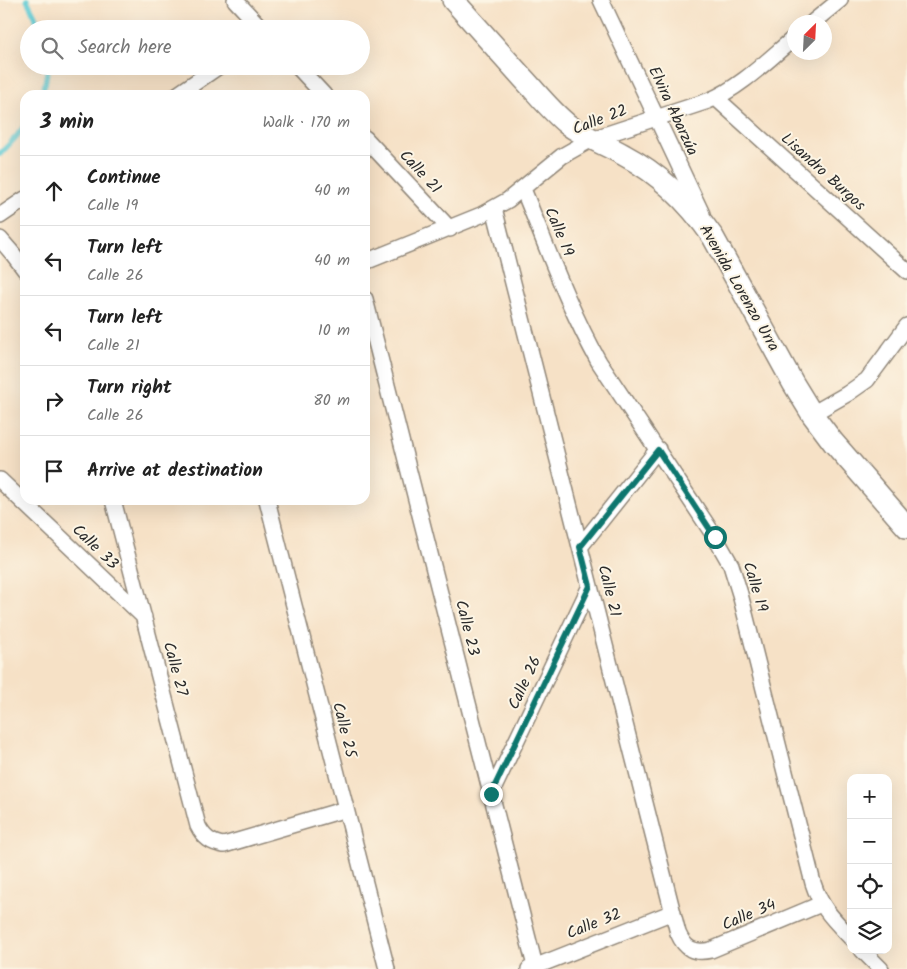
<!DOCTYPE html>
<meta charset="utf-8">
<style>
:root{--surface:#fff;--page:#f6f6f6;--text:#222;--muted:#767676;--line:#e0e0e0}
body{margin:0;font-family:Kalam,sans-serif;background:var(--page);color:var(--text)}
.controls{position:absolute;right:15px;bottom:15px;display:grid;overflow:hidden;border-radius:10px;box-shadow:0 5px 20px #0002}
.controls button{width:45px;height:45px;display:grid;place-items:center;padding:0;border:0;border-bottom:1px solid var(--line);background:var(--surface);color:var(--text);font:25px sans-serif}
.compass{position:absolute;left:787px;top:15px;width:45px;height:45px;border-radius:50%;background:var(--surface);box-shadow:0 5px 20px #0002;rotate:24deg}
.stop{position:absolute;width:15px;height:15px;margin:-11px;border:4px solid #0f766e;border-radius:50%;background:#fff}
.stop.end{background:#0f766e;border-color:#fff;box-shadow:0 1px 5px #0008}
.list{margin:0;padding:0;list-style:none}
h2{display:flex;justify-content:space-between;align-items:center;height:65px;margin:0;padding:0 20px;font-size:21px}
h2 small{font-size:16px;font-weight:400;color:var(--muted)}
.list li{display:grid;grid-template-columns:32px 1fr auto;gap:15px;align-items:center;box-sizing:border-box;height:70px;padding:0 20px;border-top:1px solid var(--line)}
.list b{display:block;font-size:19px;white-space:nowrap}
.list p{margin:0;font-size:16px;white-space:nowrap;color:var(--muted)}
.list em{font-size:16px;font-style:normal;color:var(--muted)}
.icon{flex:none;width:28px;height:28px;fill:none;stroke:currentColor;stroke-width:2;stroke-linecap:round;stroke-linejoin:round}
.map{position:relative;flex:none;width:907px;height:969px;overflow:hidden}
.search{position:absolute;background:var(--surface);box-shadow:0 5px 20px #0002;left:20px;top:20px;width:350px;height:55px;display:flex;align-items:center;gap:12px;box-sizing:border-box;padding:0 18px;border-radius:28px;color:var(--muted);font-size:19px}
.panel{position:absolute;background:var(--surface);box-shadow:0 5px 20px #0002;left:20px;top:90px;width:350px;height:415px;border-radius:15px}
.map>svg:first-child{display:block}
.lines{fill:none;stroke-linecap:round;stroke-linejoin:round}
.stream{stroke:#5dcad4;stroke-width:5.5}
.street-casing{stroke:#908678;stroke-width:18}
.secondary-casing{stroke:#908678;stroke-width:24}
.street{stroke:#fff;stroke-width:15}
.secondary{stroke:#fff;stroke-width:21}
.route{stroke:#0f766e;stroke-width:6}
.labels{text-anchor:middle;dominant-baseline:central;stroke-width:4;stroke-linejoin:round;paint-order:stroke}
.street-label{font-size:16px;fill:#2b2b2b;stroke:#fcf5e5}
</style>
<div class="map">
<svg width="907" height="969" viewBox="0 0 907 969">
<rect width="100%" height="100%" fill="#fcf5e5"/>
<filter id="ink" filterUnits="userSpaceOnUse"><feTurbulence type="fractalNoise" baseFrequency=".02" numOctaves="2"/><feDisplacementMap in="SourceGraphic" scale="10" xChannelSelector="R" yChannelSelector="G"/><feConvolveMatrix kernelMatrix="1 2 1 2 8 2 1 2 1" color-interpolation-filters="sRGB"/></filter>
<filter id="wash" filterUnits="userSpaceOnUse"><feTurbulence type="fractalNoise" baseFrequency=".0096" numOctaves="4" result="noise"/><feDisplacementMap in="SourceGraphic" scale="20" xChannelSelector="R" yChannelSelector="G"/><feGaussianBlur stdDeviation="1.12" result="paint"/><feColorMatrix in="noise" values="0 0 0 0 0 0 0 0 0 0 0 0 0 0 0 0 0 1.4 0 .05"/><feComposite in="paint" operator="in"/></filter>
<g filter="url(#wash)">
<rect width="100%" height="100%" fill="#f6e1c6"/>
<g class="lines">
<path class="stream" d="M27,0L35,16L39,29
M41,95L45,84L48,66
M0,154L16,137L25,125"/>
</g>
</g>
<g filter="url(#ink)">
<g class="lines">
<defs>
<path id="street" d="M235,0L262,29
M601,0L702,214
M813,22L840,0
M297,66L324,95
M177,95L219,66
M716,98L907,271
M365,138L450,229
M523,189C547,247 568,307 599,362L715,537L731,565L740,594L813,883C821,908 833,919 851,938
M494,208L678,933C685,949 694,954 711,950L821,904
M0,216L25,199
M0,239L13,254L25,270
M365,262L481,215L508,200L562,156L592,139L708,101C739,89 769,59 794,38
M365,299L535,966
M812,414L847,394L867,380L907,326
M0,480L144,617
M113,500L198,826C204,838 211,843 224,845L346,809
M267,500L387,969
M580,547L658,449
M491,794L590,586
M862,950L881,969
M529,969L673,912"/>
<path id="secondary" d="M453,0C476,26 499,51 522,77C537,93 550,110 567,124C584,137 605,144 624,155C660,174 690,204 713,237L793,383L812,414L833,442L907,527"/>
</defs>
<use href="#street" class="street-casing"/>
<use href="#secondary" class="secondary-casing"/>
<use href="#street" class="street"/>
<use href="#secondary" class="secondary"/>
</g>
</g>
<g class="lines" filter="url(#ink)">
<path class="route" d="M491,794L590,586L580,547L658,450L715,537"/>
</g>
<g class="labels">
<g class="street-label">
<text transform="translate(673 111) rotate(65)">Elvira Abarzúa</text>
<text transform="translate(600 120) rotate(-21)">Calle 22</text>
<text transform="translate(420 172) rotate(47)">Calle 21</text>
<text transform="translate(823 172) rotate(42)">Lisandro Burgos</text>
<text transform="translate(559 232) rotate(67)">Calle 19</text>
<text transform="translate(739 288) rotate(60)">Avenida Lorenzo Urra</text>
<text transform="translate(95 547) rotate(44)">Calle 33</text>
<text transform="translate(755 587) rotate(73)">Calle 19</text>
<text transform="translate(609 591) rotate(76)">Calle 21</text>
<text transform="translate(467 628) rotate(76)">Calle 23</text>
<text transform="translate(175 669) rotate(75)">Calle 27</text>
<text transform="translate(525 683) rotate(-65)">Calle 26</text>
<text transform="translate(344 730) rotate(76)">Calle 25</text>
<text transform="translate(749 915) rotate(-23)">Calle 34</text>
<text transform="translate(594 924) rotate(-22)">Calle 32</text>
</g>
</g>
</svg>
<div class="controls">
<button>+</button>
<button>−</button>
<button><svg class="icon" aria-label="locate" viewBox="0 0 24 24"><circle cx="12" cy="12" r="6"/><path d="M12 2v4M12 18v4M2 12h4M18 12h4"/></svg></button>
<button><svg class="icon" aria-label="layers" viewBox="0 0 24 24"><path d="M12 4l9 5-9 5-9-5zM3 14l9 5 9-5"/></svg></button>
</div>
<svg class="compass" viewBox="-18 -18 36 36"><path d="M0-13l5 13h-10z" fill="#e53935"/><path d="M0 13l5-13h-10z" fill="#767676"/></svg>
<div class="stop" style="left:715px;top:537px"></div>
<div class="stop end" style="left:491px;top:794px"></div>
<div class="search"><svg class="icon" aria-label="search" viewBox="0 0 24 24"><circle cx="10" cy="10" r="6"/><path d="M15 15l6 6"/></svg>Search here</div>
<section class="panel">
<h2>3 min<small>Walk · 170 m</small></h2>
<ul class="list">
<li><svg class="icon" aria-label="ahead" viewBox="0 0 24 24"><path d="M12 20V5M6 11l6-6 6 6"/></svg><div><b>Continue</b><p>Calle 19</p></div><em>40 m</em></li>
<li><svg class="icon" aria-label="left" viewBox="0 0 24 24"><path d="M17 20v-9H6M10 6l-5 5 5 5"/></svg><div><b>Turn left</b><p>Calle 26</p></div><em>40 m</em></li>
<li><svg class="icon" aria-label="left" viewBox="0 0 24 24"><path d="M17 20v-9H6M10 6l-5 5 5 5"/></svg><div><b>Turn left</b><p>Calle 21</p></div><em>10 m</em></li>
<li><svg class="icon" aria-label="right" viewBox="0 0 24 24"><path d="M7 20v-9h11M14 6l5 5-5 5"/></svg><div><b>Turn right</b><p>Calle 26</p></div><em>80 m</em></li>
<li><svg class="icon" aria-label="arrive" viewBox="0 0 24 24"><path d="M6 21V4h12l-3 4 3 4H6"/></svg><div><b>Arrive at destination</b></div></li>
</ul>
</section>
</div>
